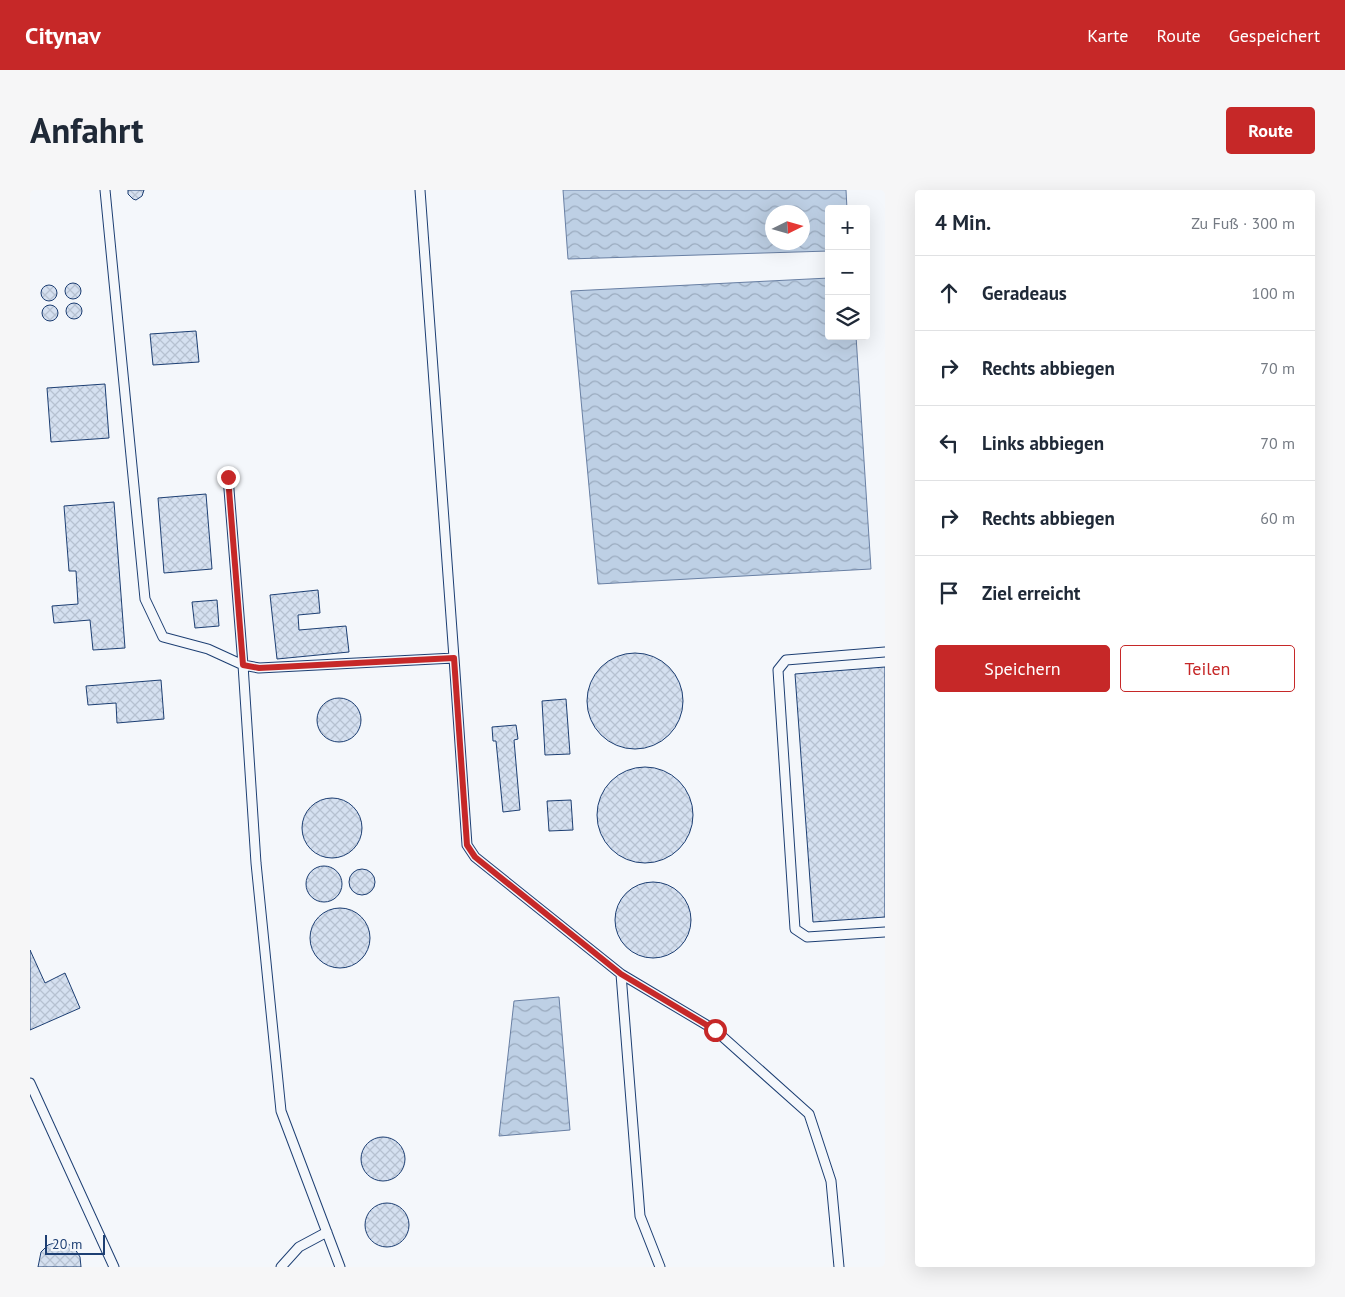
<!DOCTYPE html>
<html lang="de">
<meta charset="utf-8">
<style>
:root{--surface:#fff;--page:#f6f6f7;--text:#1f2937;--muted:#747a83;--line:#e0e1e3;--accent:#c62828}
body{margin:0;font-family:"PT Sans",sans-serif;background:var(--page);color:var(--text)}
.controls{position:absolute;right:15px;top:15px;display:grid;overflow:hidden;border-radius:5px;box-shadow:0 5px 20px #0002}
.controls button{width:45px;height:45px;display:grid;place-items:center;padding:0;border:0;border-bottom:1px solid var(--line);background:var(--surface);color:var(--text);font:25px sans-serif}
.compass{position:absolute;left:735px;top:15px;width:45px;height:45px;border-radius:50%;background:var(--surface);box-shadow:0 5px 20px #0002;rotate:85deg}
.scale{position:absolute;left:15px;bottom:12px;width:60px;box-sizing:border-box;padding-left:5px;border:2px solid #1d3f73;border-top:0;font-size:14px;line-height:18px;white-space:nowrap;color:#1d3f73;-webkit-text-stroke:4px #f4f7fb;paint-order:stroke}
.stop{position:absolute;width:15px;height:15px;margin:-11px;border:4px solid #c62828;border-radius:50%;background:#fff}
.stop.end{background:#c62828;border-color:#fff;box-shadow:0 1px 5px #0008}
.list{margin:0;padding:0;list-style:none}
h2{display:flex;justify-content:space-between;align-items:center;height:65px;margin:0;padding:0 20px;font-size:21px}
h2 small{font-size:16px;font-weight:400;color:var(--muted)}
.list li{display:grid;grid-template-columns:32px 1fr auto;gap:15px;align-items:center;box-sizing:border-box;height:75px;padding:0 20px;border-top:1px solid var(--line)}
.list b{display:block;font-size:19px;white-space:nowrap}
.list em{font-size:16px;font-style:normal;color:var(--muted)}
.actions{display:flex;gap:10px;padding:15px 20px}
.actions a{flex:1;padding:11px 0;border:1px solid var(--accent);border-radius:5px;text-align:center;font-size:18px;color:var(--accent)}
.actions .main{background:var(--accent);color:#fff}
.icon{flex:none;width:28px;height:28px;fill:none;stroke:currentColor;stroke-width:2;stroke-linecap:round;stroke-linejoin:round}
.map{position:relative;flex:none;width:855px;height:1077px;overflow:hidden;border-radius:5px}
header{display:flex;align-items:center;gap:30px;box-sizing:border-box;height:70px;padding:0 25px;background:var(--accent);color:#fff}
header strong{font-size:24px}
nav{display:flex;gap:28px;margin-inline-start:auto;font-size:18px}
.intro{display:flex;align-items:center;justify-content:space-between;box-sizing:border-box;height:120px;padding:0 30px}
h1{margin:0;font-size:35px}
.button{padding:12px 22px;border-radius:5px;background:var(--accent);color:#fff;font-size:18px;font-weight:700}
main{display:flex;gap:30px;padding:0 30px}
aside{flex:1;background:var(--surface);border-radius:5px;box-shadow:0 5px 20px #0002}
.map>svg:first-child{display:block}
.water{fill:url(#water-waves);stroke:#687fa3;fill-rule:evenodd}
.building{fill:url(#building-cross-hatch);stroke:#1d3f73}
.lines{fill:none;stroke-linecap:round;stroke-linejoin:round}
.lane-casing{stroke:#1d3f73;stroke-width:11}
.lane{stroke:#f4f7fb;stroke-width:9}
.route{stroke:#c62828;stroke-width:6}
</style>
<header>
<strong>Citynav</strong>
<nav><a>Karte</a><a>Route</a><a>Gespeichert</a></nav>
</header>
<div class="intro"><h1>Anfahrt</h1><a class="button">Route</a></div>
<main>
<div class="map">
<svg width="855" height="1077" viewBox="0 0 855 1077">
<defs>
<pattern id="water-waves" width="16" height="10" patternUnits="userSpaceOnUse" patternTransform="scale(1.25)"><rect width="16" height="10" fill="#bed0e5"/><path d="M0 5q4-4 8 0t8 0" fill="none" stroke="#9aaabe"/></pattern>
<pattern id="building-cross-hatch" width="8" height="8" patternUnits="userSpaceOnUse" patternTransform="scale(1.25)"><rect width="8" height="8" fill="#d5e0f0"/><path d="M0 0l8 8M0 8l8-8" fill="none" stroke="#b6c1d1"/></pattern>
</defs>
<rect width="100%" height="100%" fill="#f4f7fb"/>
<path class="water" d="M533,0H816L817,19H799V61L538,69ZM742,22H772V52H742Z
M799,88V146H826L841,379L568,394L541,101Z
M529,807L540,940L469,946L484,811Z"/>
<path class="building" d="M114,0L112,6L106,10L103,9L98,4V0Z
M35 101a8 8 0 1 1 16 0a8 8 0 1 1-16 0Z
M11 103a8 8 0 1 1 16 0a8 8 0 1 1-16 0Z
M36 121a8 8 0 1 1 16 0a8 8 0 1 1-16 0Z
M12 123a8 8 0 1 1 16 0a8 8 0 1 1-16 0Z
M166,141L169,172L123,175L120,144Z
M75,194L79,248L21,252L17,198Z
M176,304L182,379L134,383L128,308Z
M84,312L95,458L63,460L60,430L24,433L22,416L48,414L46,381H39L34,316Z
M288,400L290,423L268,425L269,440L316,436L319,462L247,469L240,405Z
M187,410L189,436L165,438L162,412Z
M557 511a48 48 0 1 1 96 0a48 48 0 1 1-96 0Z
M855,477V727L783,732L765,484Z
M131,490L134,529L87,533L86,513L58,515L56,496Z
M287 530a22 22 0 1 1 44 0a22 22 0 1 1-44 0Z
M536,509L540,564L515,565L512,511Z
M486,535L488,549L484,550L490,620L473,622L466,551H463L462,537Z
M567 625a48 48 0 1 1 96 0a48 48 0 1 1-96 0Z
M272 638a30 30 0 1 1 60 0a30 30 0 1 1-60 0Z
M541,610L543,640L519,641L517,611Z
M276 694a18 18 0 1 1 36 0a18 18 0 1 1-36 0Z
M319 692a13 13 0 1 1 26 0a13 13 0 1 1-26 0Z
M585 730a38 38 0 1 1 76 0a38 38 0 1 1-76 0Z
M280 748a30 30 0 1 1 60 0a30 30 0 1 1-60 0Z
M0,760L15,793L35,783L50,818L0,840Z
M331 969a22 22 0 1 1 44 0a22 22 0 1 1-44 0Z
M335 1035a22 22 0 1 1 44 0a22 22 0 1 1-44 0Z
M27,1052L37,1053L45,1059L50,1067L51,1077H8L11,1062L18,1055Z"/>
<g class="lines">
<defs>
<path id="lane" d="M75,0L115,409L133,447L178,459L213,475L226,673L251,921L310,1077
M390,0L424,468
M198,287L213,475L229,478L424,468L437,655L445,667L591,784L610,1026L630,1077
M855,462L756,470L748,480L765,739L777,747L855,742
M591,784L685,840L779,924L801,991L809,1077
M0,893L84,1077
M251,1077L269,1057L297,1042"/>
</defs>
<use href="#lane" class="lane-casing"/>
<use href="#lane" class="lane"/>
</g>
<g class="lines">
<path class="route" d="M198,287L213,475L229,478L424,468L437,655L445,667L591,784L685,840"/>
</g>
</svg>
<div class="controls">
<button>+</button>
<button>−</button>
<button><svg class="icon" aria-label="layers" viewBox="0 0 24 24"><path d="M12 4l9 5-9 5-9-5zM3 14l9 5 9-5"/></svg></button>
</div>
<svg class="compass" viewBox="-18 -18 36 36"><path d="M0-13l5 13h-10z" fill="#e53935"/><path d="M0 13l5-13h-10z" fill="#747a83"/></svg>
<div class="scale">20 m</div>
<div class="stop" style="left:685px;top:840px"></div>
<div class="stop end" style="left:198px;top:287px"></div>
</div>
<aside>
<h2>4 Min.<small>Zu Fuß · 300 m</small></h2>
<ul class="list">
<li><svg class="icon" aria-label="ahead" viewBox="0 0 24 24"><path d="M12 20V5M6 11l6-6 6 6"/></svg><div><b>Geradeaus</b></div><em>100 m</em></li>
<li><svg class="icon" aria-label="right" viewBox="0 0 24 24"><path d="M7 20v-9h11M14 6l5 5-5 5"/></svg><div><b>Rechts abbiegen</b></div><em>70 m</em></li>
<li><svg class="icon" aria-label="left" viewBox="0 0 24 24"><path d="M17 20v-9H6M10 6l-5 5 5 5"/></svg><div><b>Links abbiegen</b></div><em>70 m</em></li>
<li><svg class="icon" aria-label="right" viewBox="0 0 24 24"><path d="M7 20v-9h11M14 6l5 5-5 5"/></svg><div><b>Rechts abbiegen</b></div><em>60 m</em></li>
<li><svg class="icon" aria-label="arrive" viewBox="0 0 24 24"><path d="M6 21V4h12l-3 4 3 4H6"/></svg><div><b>Ziel erreicht</b></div></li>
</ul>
<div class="actions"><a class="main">Speichern</a><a>Teilen</a></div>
</aside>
</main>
